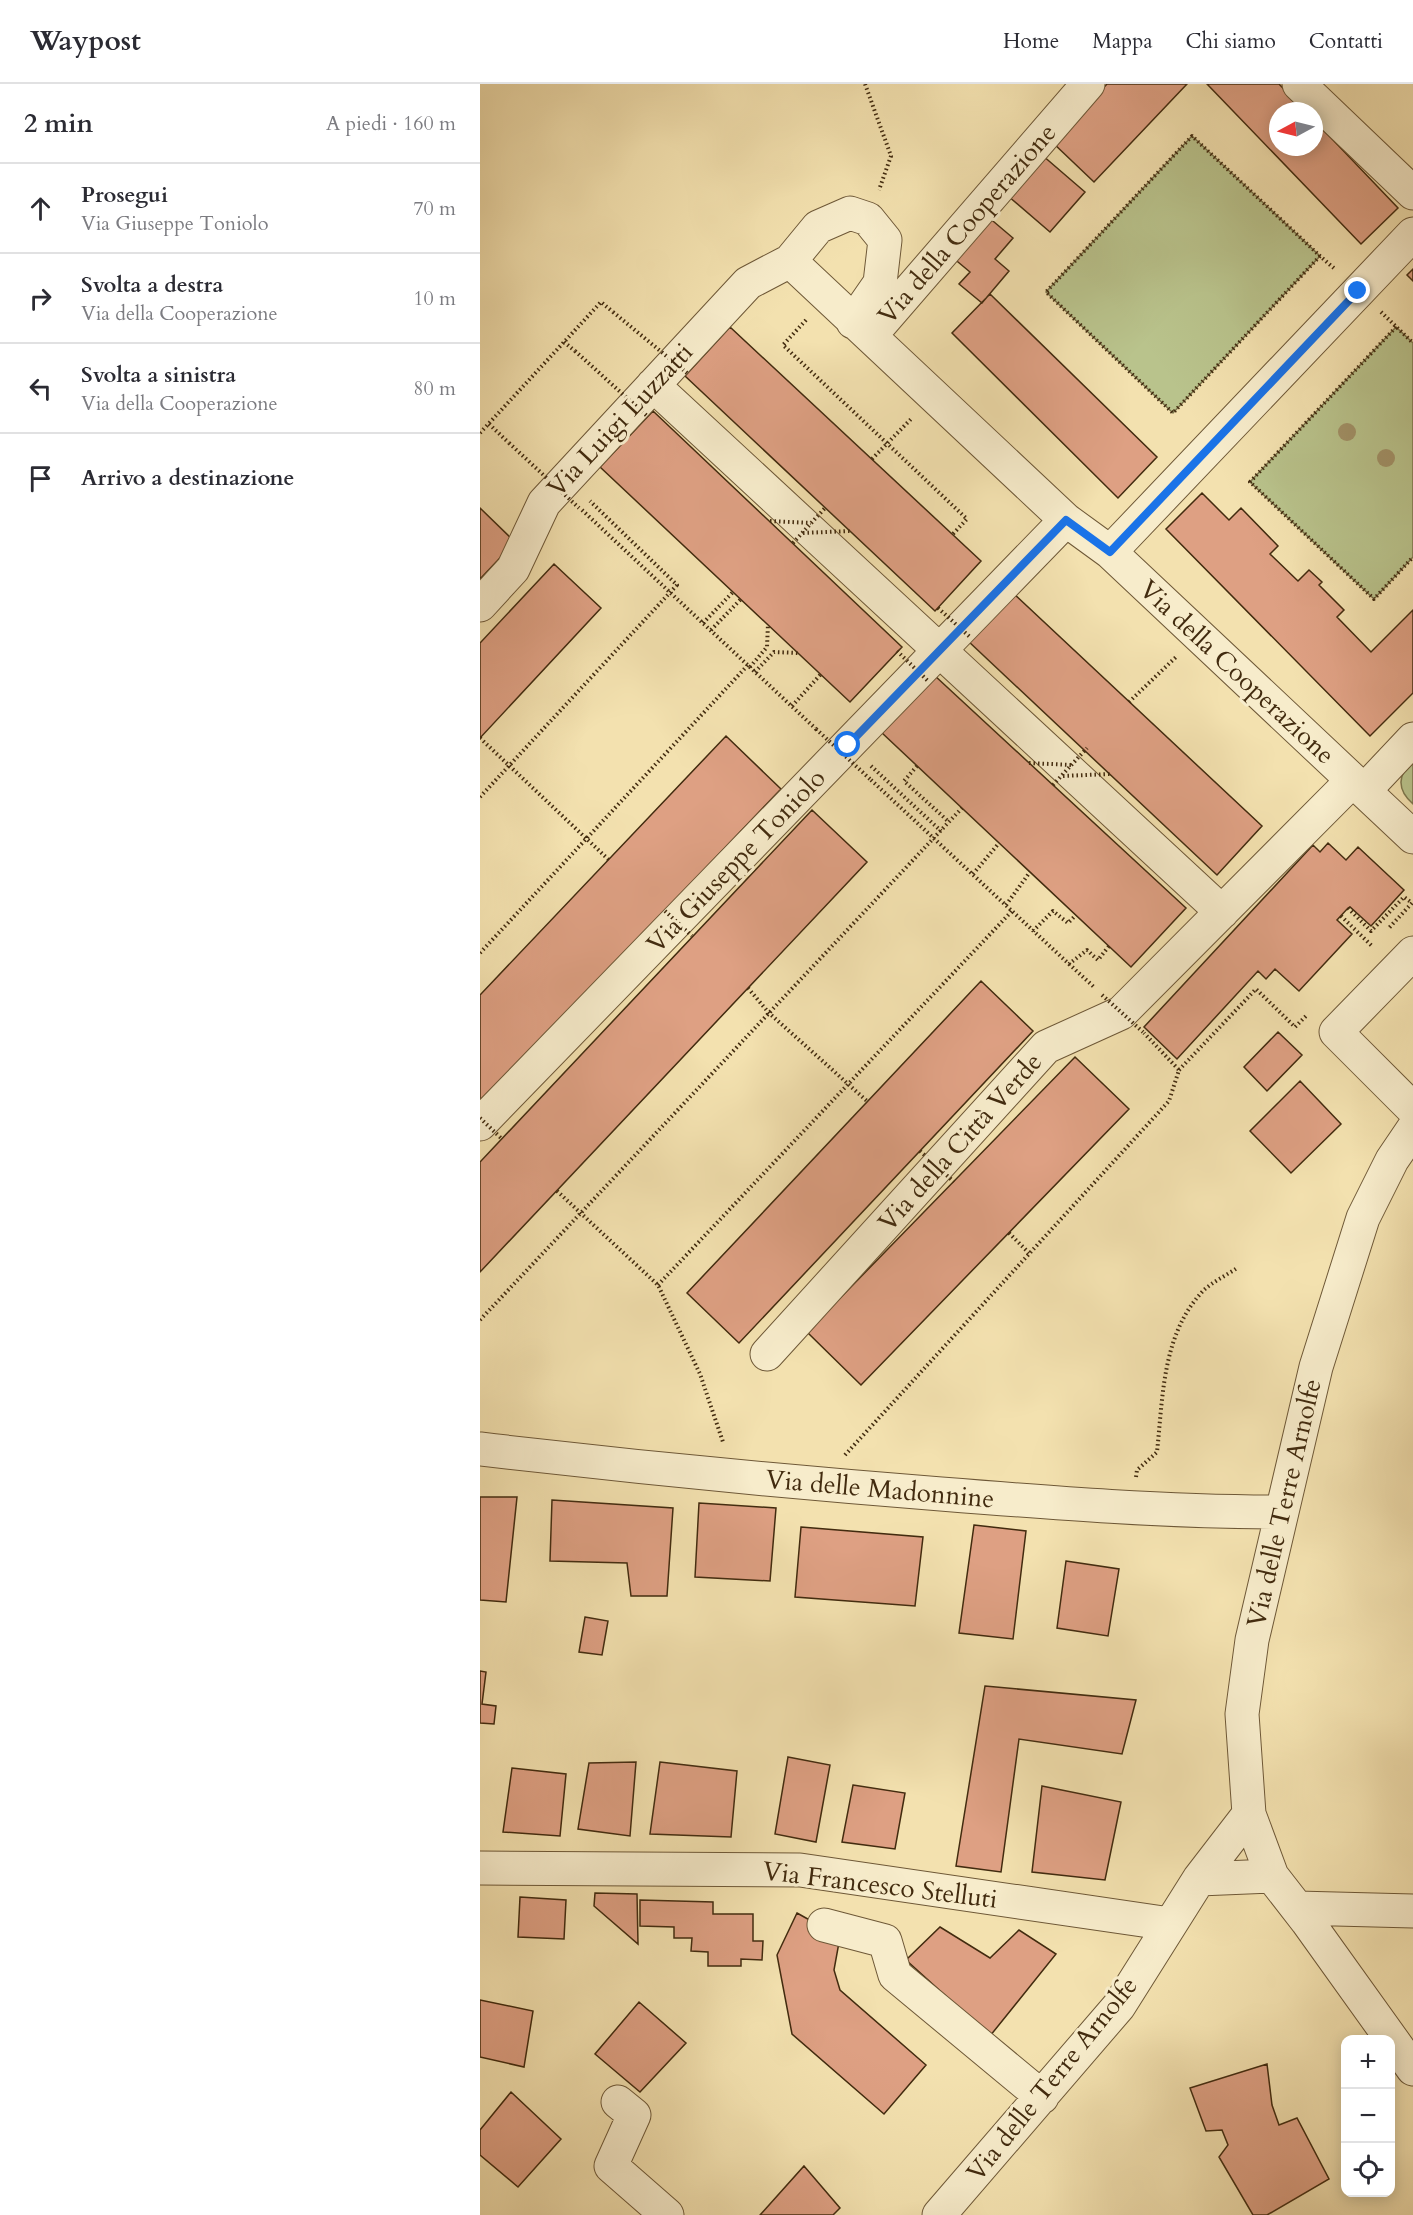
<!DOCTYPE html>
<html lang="it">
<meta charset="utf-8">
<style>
:root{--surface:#fff;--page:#f2f2f3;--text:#2b2b33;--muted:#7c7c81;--line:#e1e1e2}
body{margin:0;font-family:Cardo,serif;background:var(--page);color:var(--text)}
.controls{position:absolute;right:18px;bottom:18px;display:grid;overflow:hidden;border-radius:12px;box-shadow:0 3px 15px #0003}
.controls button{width:54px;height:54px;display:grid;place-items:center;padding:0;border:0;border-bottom:2px solid var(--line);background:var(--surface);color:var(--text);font:30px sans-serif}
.compass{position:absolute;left:789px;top:18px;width:54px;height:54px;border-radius:50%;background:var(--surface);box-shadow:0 3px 15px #0003;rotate:263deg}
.stop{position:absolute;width:18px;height:18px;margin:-14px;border:4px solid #1a73e8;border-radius:50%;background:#fff}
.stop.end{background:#1a73e8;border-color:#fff;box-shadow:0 2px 6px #0008}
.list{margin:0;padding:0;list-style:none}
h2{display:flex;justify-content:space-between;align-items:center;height:78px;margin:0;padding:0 24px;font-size:26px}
h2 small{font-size:20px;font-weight:400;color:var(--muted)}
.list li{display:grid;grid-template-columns:39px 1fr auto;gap:18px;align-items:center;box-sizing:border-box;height:90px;padding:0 24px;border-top:2px solid var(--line)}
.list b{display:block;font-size:22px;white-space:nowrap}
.list p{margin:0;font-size:20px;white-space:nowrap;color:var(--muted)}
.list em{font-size:20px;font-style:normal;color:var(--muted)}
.icon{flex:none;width:33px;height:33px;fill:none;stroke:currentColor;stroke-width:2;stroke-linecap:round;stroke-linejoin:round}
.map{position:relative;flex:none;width:933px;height:2131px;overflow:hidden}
header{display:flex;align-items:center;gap:36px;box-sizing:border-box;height:84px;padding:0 30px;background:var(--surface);border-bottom:2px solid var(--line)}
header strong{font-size:28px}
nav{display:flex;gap:33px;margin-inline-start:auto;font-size:21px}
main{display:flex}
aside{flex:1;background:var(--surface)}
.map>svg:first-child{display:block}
.green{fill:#b9c38c;stroke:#7e774e;stroke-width:1.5}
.building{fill:#dea083;stroke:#422b0f;stroke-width:1.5}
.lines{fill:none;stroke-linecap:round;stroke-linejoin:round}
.minor-casing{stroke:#6e5837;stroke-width:35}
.path{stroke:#422b0f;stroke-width:4;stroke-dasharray:1.5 3;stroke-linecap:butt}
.minor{stroke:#f7eccb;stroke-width:33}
.path-bridge{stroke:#422b0f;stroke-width:4;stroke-dasharray:1.5 3;stroke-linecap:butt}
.tree{fill:#a29268}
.route{stroke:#1a73e8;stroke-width:8}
.labels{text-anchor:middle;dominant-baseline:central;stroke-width:6;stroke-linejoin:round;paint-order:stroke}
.street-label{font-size:26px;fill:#422b0f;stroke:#f7eccb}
</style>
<header>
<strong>Waypost</strong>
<nav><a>Home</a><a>Mappa</a><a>Chi siamo</a><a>Contatti</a></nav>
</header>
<main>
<aside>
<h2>2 min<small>A piedi · 160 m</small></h2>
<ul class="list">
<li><svg class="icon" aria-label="ahead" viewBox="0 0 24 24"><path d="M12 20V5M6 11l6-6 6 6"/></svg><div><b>Prosegui</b><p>Via Giuseppe Toniolo</p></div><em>70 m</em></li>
<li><svg class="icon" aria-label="right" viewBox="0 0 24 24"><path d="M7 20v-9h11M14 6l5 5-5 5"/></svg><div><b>Svolta a destra</b><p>Via della Cooperazione</p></div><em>10 m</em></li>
<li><svg class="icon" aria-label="left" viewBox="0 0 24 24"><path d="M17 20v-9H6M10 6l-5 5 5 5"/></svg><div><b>Svolta a sinistra</b><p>Via della Cooperazione</p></div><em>80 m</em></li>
<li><svg class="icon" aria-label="arrive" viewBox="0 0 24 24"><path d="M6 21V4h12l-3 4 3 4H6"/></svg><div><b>Arrivo a destinazione</b></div></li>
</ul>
</aside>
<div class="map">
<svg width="933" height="2131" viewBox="0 0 933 2131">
<rect width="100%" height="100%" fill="#f3e1af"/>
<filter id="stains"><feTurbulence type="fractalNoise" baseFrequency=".00333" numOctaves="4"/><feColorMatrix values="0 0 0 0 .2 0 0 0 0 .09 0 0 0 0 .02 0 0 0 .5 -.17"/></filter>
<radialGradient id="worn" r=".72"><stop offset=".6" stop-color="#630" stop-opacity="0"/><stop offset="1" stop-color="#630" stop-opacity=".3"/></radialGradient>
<path class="green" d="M712,52L840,172L693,329L566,208Z
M916,243L933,259V473L894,515L770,398Z
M933,675V720C916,705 918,691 933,675Z"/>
<path class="building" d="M627,0H707L614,98L572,58Z
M727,0H799L825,27H798V63H834V36L918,124L881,160Z
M562,71L605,108L570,148L528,112Z
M507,132L533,154L515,175L529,187L502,219L479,200L490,188L472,173Z
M933,185V197L927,191Z
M510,210L677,373L638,414L472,249Z
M250,243L501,477L455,527L205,292Z
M173,327L422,563L370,618L120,383Z
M722,409L749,436L761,424L798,462L790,470L818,497L829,486L842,498L839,501L864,526L857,533L891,568L933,526V609L890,652L686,445Z
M0,424L35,458L0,495Z
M74,480L121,524L0,654V559Z
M532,508L782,742L737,791L487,556Z
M454,591L706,824L651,883L401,648Z
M246,652L301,705L0,1021V911Z
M332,726L387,778L0,1188V1078Z
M848,759L866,776L878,763L924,806L891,842L870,823L868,824L857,836L872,850L819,907L795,885L786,895L778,887L697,975L664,943L833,761L840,768Z
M501,897L553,947L259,1259L207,1209Z
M798,948L822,971L787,1007L764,983Z
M595,973L649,1025L381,1301L327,1248Z
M820,997L861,1040L811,1089L770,1047Z
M0,1413H37L26,1518L0,1516Z
M72,1416L193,1424L187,1512H151L147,1479L70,1477Z
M219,1419L296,1424L290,1497L215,1493Z
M494,1441L546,1447L533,1555L479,1549Z
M321,1443L443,1453L435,1522L315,1513Z
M586,1477L639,1485L628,1552L577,1544Z
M105,1533L128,1537L122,1571L99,1568Z
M0,1587L6,1588L2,1620L16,1622L14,1640L0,1639Z
M505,1602L656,1616L642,1670L539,1655L521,1788L476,1782Z
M308,1673L350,1681L336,1758L295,1750Z
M156,1678L150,1752L98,1745L109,1679Z
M180,1678L257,1687L251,1753L170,1750Z
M32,1684L86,1690L80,1752L23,1748Z
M373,1701L425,1709L415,1765L362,1758Z
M562,1702L641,1718L625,1796L552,1788Z
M115,1809L157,1810L158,1860L114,1822Z
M40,1813L86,1816L84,1855L38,1853Z
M160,1816L233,1818V1830H273V1857H283L282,1876L261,1875V1882H228V1868L211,1867L212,1854H194V1843L160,1842Z
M317,1829L360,1853L354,1886L360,1906L446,1981L404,2030L312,1950L297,1871Z
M460,1843L510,1874L539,1846L576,1870L510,1952L426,1876Z
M0,1916L53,1927L44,1983L0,1973Z
M159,1918L206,1959L160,2008L115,1970Z
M787,1980L792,2021L799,2041L817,2034L849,2095L787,2131H773L739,2073L748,2061L742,2046L726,2047L710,2004Z
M31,2008L81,2055L38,2103L0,2071V2046Z
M324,2082L360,2124L353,2131H280Z"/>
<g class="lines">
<defs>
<path id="minor" d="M819,0L933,109
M373,238L400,199L405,156L388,135L370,129L338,143L310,177L586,436L630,468L933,753
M390,252L608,0
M173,301L742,828
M630,468L933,150
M0,521L33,485L64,419L268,199L310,177
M884,707L933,655
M933,869L856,948L933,1025
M0,1040L586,436
M933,1045L912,1076L883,1134L836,1283L772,1556L762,1630L769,1730L792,1792L827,1837L933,1985
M287,1270L566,963L641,929L872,697
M0,1365C154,1383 307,1398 461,1410C574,1419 688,1428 801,1428
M0,1784L320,1786L690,1840
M719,1795L792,1792
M817,1824L933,1827
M344,1841L405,1857L415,1891L562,2013
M138,2018L154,2031L131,2082L187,2131
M459,2131L639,1922L719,1795L769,1730"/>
</defs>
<use href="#minor" class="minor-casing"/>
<path class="path" d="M385,0L411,72L399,106
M840,172L693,329L566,208L712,52L840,172L856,186
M901,228L933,259
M326,236L303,261L487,435L472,451
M916,243L770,398L894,515L933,473
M84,258L95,267
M9,340L29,359
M0,349L121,218L133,228
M392,375L432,334
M102,426L336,645L338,643
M223,539L253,508
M231,546L261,515
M270,583L287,563L288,540
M275,588L294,568L318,569
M649,618L696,573
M312,622L341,590
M0,654L129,776
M391,682L461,747
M437,682L424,697L469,738
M391,696L589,880L607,866L618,876L629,862
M0,713L197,501L110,417
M493,790L519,759
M526,821L550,788
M868,824L891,847L924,813L932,819L908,845
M861,832L892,862
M553,847L573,827L588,839L596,831
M0,869L268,581
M589,880L615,904
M268,904L289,929L387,1017
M699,986L776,905L815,943L827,931
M77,1107L178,1201L220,1290L243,1358
M529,1149L549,1169
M178,1201L532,827
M0,1236L482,724
M365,1371L689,1017L699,986L664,949
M656,1393L657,1386L677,1368C683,1313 682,1250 723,1207C732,1198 747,1191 757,1184"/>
<use href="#minor" class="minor"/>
<path class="path-bridge" d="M133,228L207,289
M95,267L167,332
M29,359L99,424
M290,437L331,439
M323,449L370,447
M313,459L345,424
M458,524L490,553
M417,567L448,597
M336,645L391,696
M549,679L592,681
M583,692L630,690
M573,701L607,664
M185,827L212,852
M622,911L663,948
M0,1034L22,1055
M440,1067L474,1098"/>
</g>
<g class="tree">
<circle cx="867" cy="348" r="9"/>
<circle cx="906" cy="374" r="9"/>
</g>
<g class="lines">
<path class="route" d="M368,661L586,436L630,468L878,207"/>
</g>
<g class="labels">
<g class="street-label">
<text transform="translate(487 140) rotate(-49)">Via della Cooperazione</text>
<text transform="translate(140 336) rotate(-47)">Via Luigi Luzzatti</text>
<text transform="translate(757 588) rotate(43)">Via della Cooperazione</text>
<text transform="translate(256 777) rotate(-46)">Via Giuseppe Toniolo</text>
<text transform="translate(480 1058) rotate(-48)">Via della Città Verde</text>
<text transform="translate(400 1405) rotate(5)">Via delle Madonnine</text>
<text transform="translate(804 1419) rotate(-77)">Via delle Terre Arnolfe</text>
<text transform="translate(400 1801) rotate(7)">Via Francesco Stelluti</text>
<text transform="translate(572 1995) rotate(-51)">Via delle Terre Arnolfe</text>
</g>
</g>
<rect width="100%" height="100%" filter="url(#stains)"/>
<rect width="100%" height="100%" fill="url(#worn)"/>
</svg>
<div class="controls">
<button>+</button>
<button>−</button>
<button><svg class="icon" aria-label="locate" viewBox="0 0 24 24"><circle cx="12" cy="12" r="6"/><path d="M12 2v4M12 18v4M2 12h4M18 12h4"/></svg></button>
</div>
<svg class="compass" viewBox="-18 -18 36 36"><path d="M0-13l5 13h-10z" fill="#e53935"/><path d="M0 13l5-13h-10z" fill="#7c7c81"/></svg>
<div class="stop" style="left:368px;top:661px"></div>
<div class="stop end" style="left:878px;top:207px"></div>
</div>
</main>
